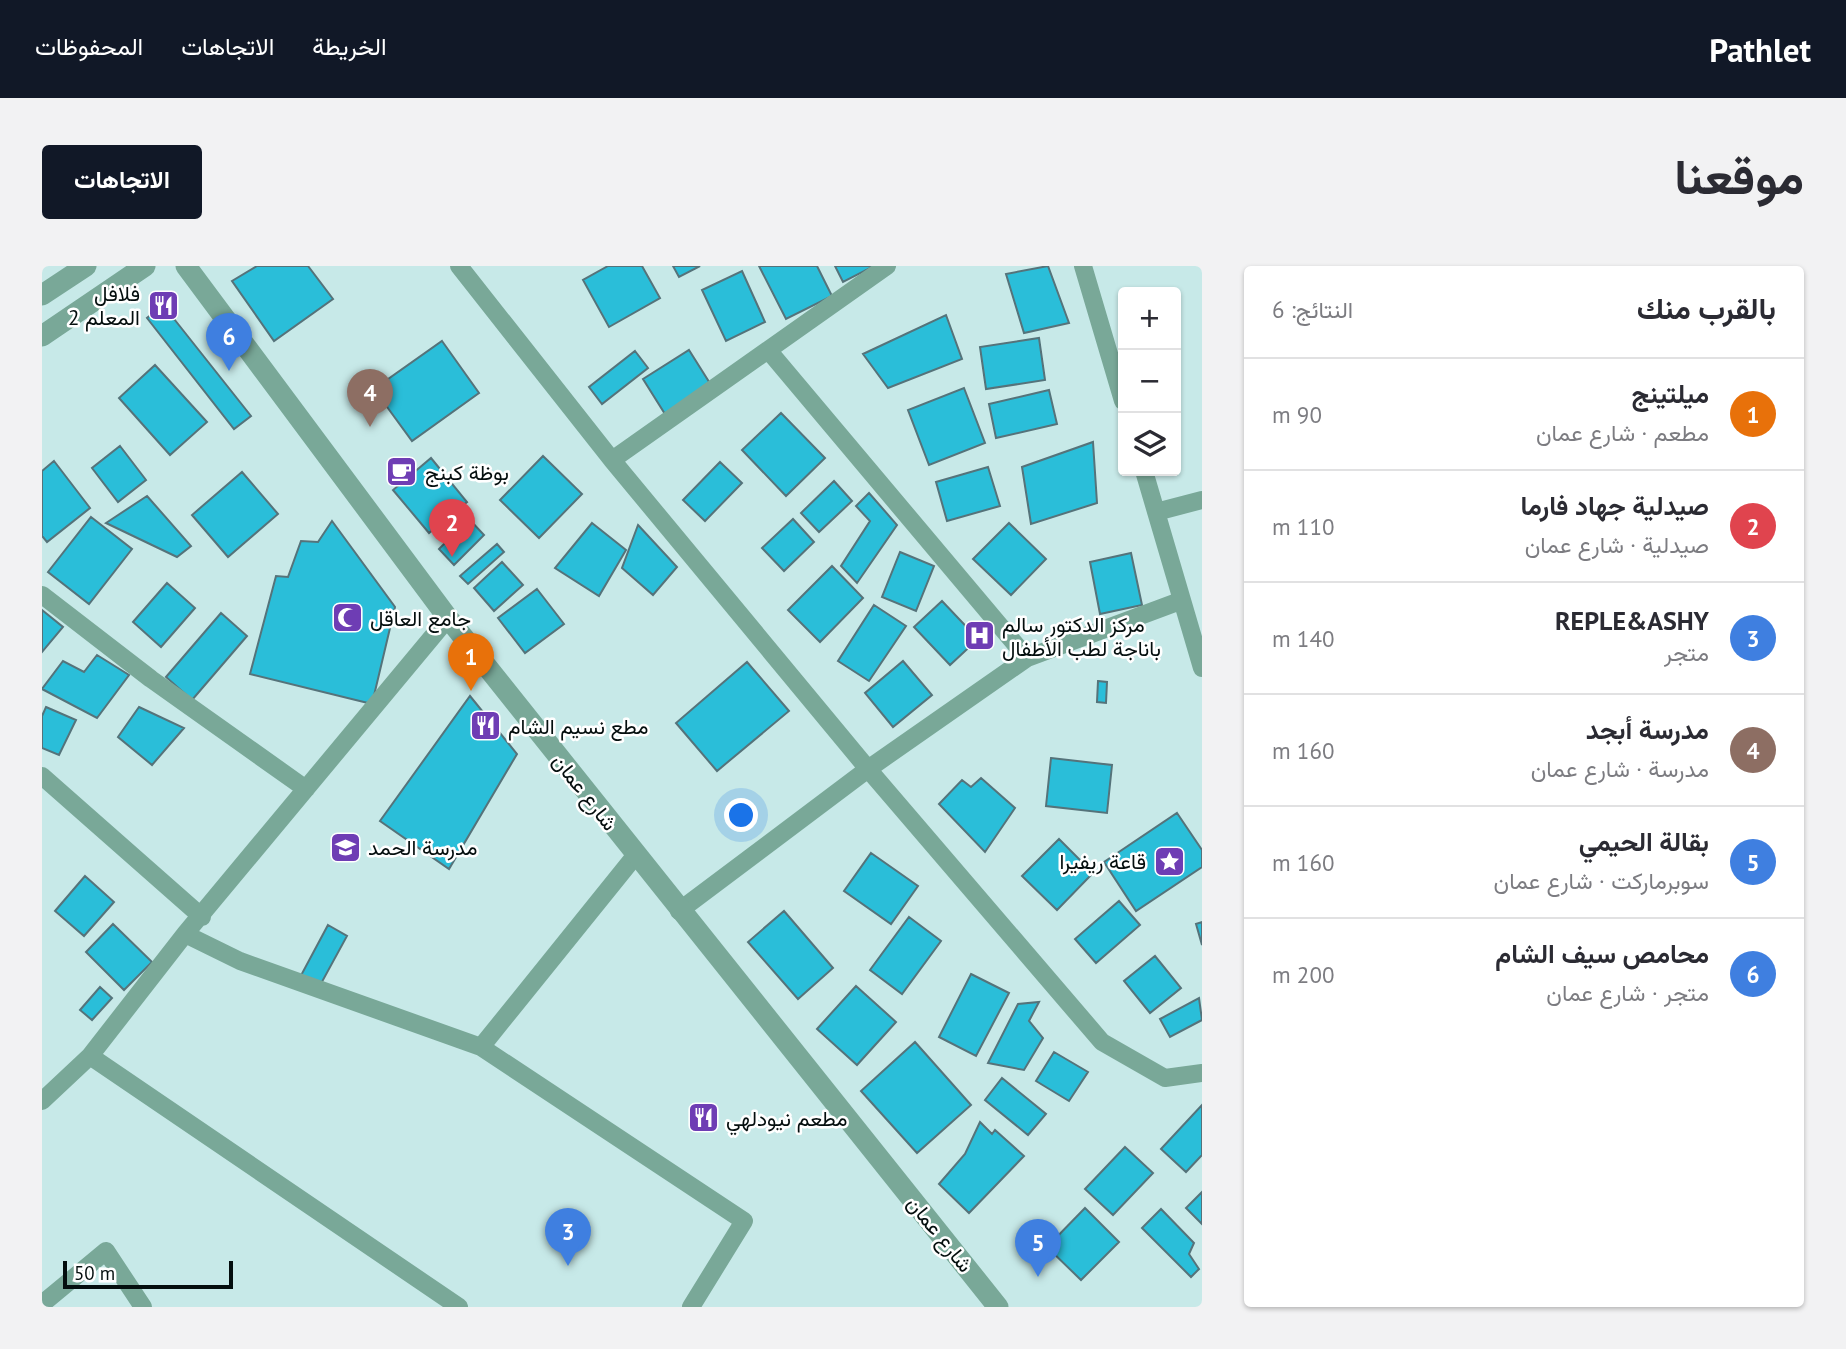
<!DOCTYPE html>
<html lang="ar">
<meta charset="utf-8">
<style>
:root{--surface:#fff;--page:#f2f2f3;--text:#2b2b33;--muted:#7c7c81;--line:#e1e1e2;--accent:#111827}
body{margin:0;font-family:"PT Sans",Vazirmatn,sans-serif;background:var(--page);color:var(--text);direction:rtl}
.controls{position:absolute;right:21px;top:21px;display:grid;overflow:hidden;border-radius:7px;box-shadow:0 2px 5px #0004}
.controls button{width:63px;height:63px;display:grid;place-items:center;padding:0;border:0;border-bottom:2px solid var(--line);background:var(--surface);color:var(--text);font:35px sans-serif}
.scale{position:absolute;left:21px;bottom:18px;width:170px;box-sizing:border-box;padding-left:7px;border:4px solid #040e0e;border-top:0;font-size:19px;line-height:24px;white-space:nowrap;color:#040e0e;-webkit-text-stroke:5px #fff;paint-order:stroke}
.you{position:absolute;left:700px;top:550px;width:24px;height:24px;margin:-18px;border:5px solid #fff;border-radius:50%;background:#1a73e8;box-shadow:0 0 0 10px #1a73e833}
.badge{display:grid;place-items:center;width:46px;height:46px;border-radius:50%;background:var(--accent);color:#fff;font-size:23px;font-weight:700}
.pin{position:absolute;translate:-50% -58px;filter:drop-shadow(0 2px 4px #0008)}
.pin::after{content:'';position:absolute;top:37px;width:24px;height:21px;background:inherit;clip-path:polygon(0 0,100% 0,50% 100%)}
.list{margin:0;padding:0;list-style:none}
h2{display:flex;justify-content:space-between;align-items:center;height:91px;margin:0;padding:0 28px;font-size:30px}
h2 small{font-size:23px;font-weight:400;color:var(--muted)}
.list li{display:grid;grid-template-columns:46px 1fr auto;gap:21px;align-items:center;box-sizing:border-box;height:112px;padding:0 28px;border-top:2px solid var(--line)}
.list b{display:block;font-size:26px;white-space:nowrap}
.list p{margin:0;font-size:23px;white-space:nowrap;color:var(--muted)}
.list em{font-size:23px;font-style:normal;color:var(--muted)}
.icon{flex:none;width:38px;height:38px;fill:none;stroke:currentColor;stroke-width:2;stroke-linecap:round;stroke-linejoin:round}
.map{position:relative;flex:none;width:1160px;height:1041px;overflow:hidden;direction:ltr;border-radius:7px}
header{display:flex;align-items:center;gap:42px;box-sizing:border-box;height:98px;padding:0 35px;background:var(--accent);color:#fff}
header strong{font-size:33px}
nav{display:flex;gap:38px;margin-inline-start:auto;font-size:24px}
.intro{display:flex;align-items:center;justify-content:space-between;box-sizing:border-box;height:168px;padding:0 42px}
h1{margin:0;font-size:49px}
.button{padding:18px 32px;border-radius:7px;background:var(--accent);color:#fff;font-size:24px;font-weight:700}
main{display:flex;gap:42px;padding:0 42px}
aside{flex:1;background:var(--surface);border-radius:7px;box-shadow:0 2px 5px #0004}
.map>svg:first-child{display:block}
.building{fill:#2abed9;stroke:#55737a;stroke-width:2}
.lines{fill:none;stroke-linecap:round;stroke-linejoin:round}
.minor{stroke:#79a898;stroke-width:18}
.tertiary{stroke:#79a898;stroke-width:21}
.labels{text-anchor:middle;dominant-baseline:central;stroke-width:5;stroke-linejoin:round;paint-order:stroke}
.poi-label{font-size:21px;fill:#040e0e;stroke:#fff;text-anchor:start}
.street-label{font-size:21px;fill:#040e0e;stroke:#fff}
</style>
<header>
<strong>Pathlet</strong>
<nav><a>الخريطة</a><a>الاتجاهات</a><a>المحفوظات</a></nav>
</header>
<div class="intro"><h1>موقعنا</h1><a class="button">الاتجاهات</a></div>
<main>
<aside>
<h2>بالقرب منك<small>النتائج: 6</small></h2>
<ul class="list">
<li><span class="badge" style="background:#e8710a">1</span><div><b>ميلتينج</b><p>مطعم · شارع عمان</p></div><em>90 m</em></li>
<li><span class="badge" style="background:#e0444e">2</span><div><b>صيدلية جهاد فارما</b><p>صيدلية · شارع عمان</p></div><em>110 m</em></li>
<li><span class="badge" style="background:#3f7fe0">3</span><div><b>REPLE&amp;ASHY</b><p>متجر</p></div><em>140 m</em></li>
<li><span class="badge" style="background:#8d6e63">4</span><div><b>مدرسة أبجد</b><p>مدرسة · شارع عمان</p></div><em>160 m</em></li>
<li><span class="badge" style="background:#3f7fe0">5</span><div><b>بقالة الحيمي</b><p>سوبرماركت · شارع عمان</p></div><em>160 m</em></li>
<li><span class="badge" style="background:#3f7fe0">6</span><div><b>محامص سيف الشام</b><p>متجر · شارع عمان</p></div><em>200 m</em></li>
</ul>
</aside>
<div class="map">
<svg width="1160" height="1041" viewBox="0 0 1160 1041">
<rect width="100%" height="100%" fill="#c7e9e8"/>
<path class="building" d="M215,0H266L291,33L232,75L190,15Z
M566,0H600L618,32L567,61L541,14Z
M631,0H658L637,11Z
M717,0H775L790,30L744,53Z
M793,0H832L801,16Z
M1006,0L1027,57L982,67L964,8Z
M700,5L723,56L684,75L660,24Z
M121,39L209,150L192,163L105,52Z
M904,49L920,93L846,122L821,88Z
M997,72L1003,114L944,123L938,81Z
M400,75L437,127L370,175L332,123Z
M647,84L669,119L623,148L601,113Z
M593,85L606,102L560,138L547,121Z
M113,99L165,156L128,189L77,132Z
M922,122L943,177L887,199L866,144Z
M1007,124L1015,158L954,172L947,138Z
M739,147L783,192L744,230L700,184Z
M1051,176L1055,237L989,258L980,201Z
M78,180L104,214L76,236L50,202Z
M501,190L540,228L497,272L458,234Z
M389,192L425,236L387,267L351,224Z
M12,195L48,242L5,276L0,270V205Z
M678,196L700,217L663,255L641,234Z
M946,201L958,240L905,255L894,216Z
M200,206L236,248L186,291L150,249Z
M792,215L810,235L777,266L759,247Z
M827,227L855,259L815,317L799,300L828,255L814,240Z
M105,230L149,280L135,291L64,257Z
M49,251L90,283L47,338L6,306Z
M427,253L442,269L412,299L397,283Z
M751,253L772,276L742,305L720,282Z
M290,255L353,341L330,438L208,408L234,310L246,311L259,275L276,276Z
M550,257L584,284L557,330L513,302Z
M967,257L1004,293L969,329L931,293Z
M596,259L635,301L611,329L580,302Z
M455,278L462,286L426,318L418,310Z
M858,286L892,300L874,345L840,331Z
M1089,287L1100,339L1058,348L1048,296Z
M460,296L481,319L452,345L432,322Z
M790,300L821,332L778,376L746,344Z
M125,317L153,342L119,381L91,356Z
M495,323L522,358L483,387L456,352Z
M900,335L936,373L908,399L872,361Z
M832,339L864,360L827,415L796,395Z
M0,344L21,361L0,386Z
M179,347L205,370L150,434L124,411Z
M55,389L87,409L55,452L0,423L21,395L42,406Z
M861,395L890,429L851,461L823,427Z
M705,396L747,445L675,505L634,457Z
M1056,415L1065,416L1064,437L1055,436Z
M428,430L475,488L407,603L338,555Z
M4,441L34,454L17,489L0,482V450Z
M97,441L142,462L110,499L76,471Z
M1009,492L1070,499L1065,547L1004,540Z
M939,512L973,542L943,586L897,538L920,514L929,521Z
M1135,547L1160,584V601L1094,645L1062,596Z
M1017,573L1051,607L1015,644L980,610Z
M829,587L876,620L849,658L802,625Z
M43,610L72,636L42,670L13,645Z
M1077,635L1098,659L1054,697L1033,673Z
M742,645L791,702L756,733L706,676Z
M867,651L899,675L860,728L828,704Z
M1160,656V679L1154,658Z
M71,658L110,696L82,724L44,686Z
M286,659L305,670L275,725L256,715Z
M1113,690L1139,722L1108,747L1082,715Z
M929,708L967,727L934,790L897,771Z
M814,720L854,756L815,799L775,763Z
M58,721L70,732L50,754L38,744Z
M1157,732L1160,754L1128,771L1118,753Z
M997,736L987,755L1001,772L982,804L946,797L976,738Z
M873,776L929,839L875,887L819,825Z
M1012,786L1046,806L1027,835L994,815Z
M960,812L1004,848L986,869L943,834Z
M1160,839V889L1144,906L1119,883Z
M938,856L950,868L953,864L982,890L927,947L897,918L923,888Z
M1083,881L1111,907L1071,949L1043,923Z
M1160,926V958L1144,942Z
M1043,942L1077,976L1039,1014L1005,981Z
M1119,943L1152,977L1147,988L1157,1003L1149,1011L1100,962Z"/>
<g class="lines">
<path class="minor" d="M417,0L570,194L826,503L1060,776L1123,812L1160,807
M1041,0L1081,135
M726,84L985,392
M570,194L845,0
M1102,205L1160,402
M1114,246L1160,234
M0,329L109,413L264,523
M0,510L160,651
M637,645L826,503L985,392L1138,335
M143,668L198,695L439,781L702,955L649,1041
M439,781L593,590
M48,790L417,1041
M0,835L48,790L143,668L406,352
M0,1038L64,985L101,1041"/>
<path class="tertiary" d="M144,0L406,352L956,1041
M0,29L44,0
M0,70L103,0"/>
</g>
<defs>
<symbol id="restaurant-square" viewBox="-11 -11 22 22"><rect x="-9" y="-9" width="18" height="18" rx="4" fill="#6e3db4" stroke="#fff"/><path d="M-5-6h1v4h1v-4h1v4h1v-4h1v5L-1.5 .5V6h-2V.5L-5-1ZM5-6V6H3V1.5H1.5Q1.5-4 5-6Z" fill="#fff"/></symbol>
<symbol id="cafe-square" viewBox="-11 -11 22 22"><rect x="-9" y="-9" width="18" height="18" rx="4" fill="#6e3db4" stroke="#fff"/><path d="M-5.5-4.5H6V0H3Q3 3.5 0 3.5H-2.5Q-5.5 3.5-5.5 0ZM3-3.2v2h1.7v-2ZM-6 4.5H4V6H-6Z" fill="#fff"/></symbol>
<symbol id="mosque-square" viewBox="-11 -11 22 22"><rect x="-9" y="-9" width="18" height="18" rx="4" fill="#6e3db4" stroke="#fff"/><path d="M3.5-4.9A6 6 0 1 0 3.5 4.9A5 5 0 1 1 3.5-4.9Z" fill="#fff"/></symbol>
<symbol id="hospital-square" viewBox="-11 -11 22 22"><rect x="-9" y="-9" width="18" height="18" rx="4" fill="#6e3db4" stroke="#fff"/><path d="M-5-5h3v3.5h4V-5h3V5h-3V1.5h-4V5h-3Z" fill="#fff"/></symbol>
<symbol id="school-square" viewBox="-11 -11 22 22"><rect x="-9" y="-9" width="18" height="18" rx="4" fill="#6e3db4" stroke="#fff"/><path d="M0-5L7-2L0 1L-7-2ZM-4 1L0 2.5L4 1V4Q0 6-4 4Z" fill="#fff"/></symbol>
<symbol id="sight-square" viewBox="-11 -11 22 22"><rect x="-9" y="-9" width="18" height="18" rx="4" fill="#6e3db4" stroke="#fff"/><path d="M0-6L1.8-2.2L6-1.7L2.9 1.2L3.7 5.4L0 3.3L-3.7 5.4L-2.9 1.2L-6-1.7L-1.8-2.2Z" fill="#fff"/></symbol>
</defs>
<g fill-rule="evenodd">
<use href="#restaurant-square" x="104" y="22" width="35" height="35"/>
<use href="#cafe-square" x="342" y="188" width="35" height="35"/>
<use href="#mosque-square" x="288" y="334" width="35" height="35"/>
<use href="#hospital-square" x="920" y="352" width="35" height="35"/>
<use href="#restaurant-square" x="426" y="442" width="35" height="35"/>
<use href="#school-square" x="286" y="564" width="35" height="35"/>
<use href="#sight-square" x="1110" y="578" width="35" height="35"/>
<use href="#restaurant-square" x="644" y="834" width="35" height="35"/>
</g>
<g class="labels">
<g class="poi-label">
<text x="98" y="27" text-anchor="end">فلافل<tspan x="98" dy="24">المعلم 2</tspan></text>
<text x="383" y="206">بوظة كبنج</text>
<text x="328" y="352">جامع العاقل</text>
<text x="960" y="358">مركز الدكتور سالم<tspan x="960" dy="24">باناجة لطب الأطفال</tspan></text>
<text x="466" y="460">مطع نسيم الشام</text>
<text x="326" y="581">مدرسة الحمد</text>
<text x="1104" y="595" text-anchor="end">قاعة ريفيرا</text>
<text x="684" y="852">مطعم نيودلهي</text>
</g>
<g class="street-label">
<text transform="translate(543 526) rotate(52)">شارع عمان</text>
<text transform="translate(898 968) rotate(51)">شارع عمان</text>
</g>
</g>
</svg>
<div class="controls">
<button>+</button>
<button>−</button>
<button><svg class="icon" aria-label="layers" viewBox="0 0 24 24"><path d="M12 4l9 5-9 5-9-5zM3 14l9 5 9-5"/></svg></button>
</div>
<div class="scale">50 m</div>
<div class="you"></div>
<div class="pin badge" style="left:429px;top:425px;background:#e8710a">1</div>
<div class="pin badge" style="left:410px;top:291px;background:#e0444e">2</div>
<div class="pin badge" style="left:526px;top:1000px;background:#3f7fe0">3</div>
<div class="pin badge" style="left:328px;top:161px;background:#8d6e63">4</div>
<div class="pin badge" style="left:996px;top:1011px;background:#3f7fe0">5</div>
<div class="pin badge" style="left:187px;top:105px;background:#3f7fe0">6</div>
</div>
</main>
